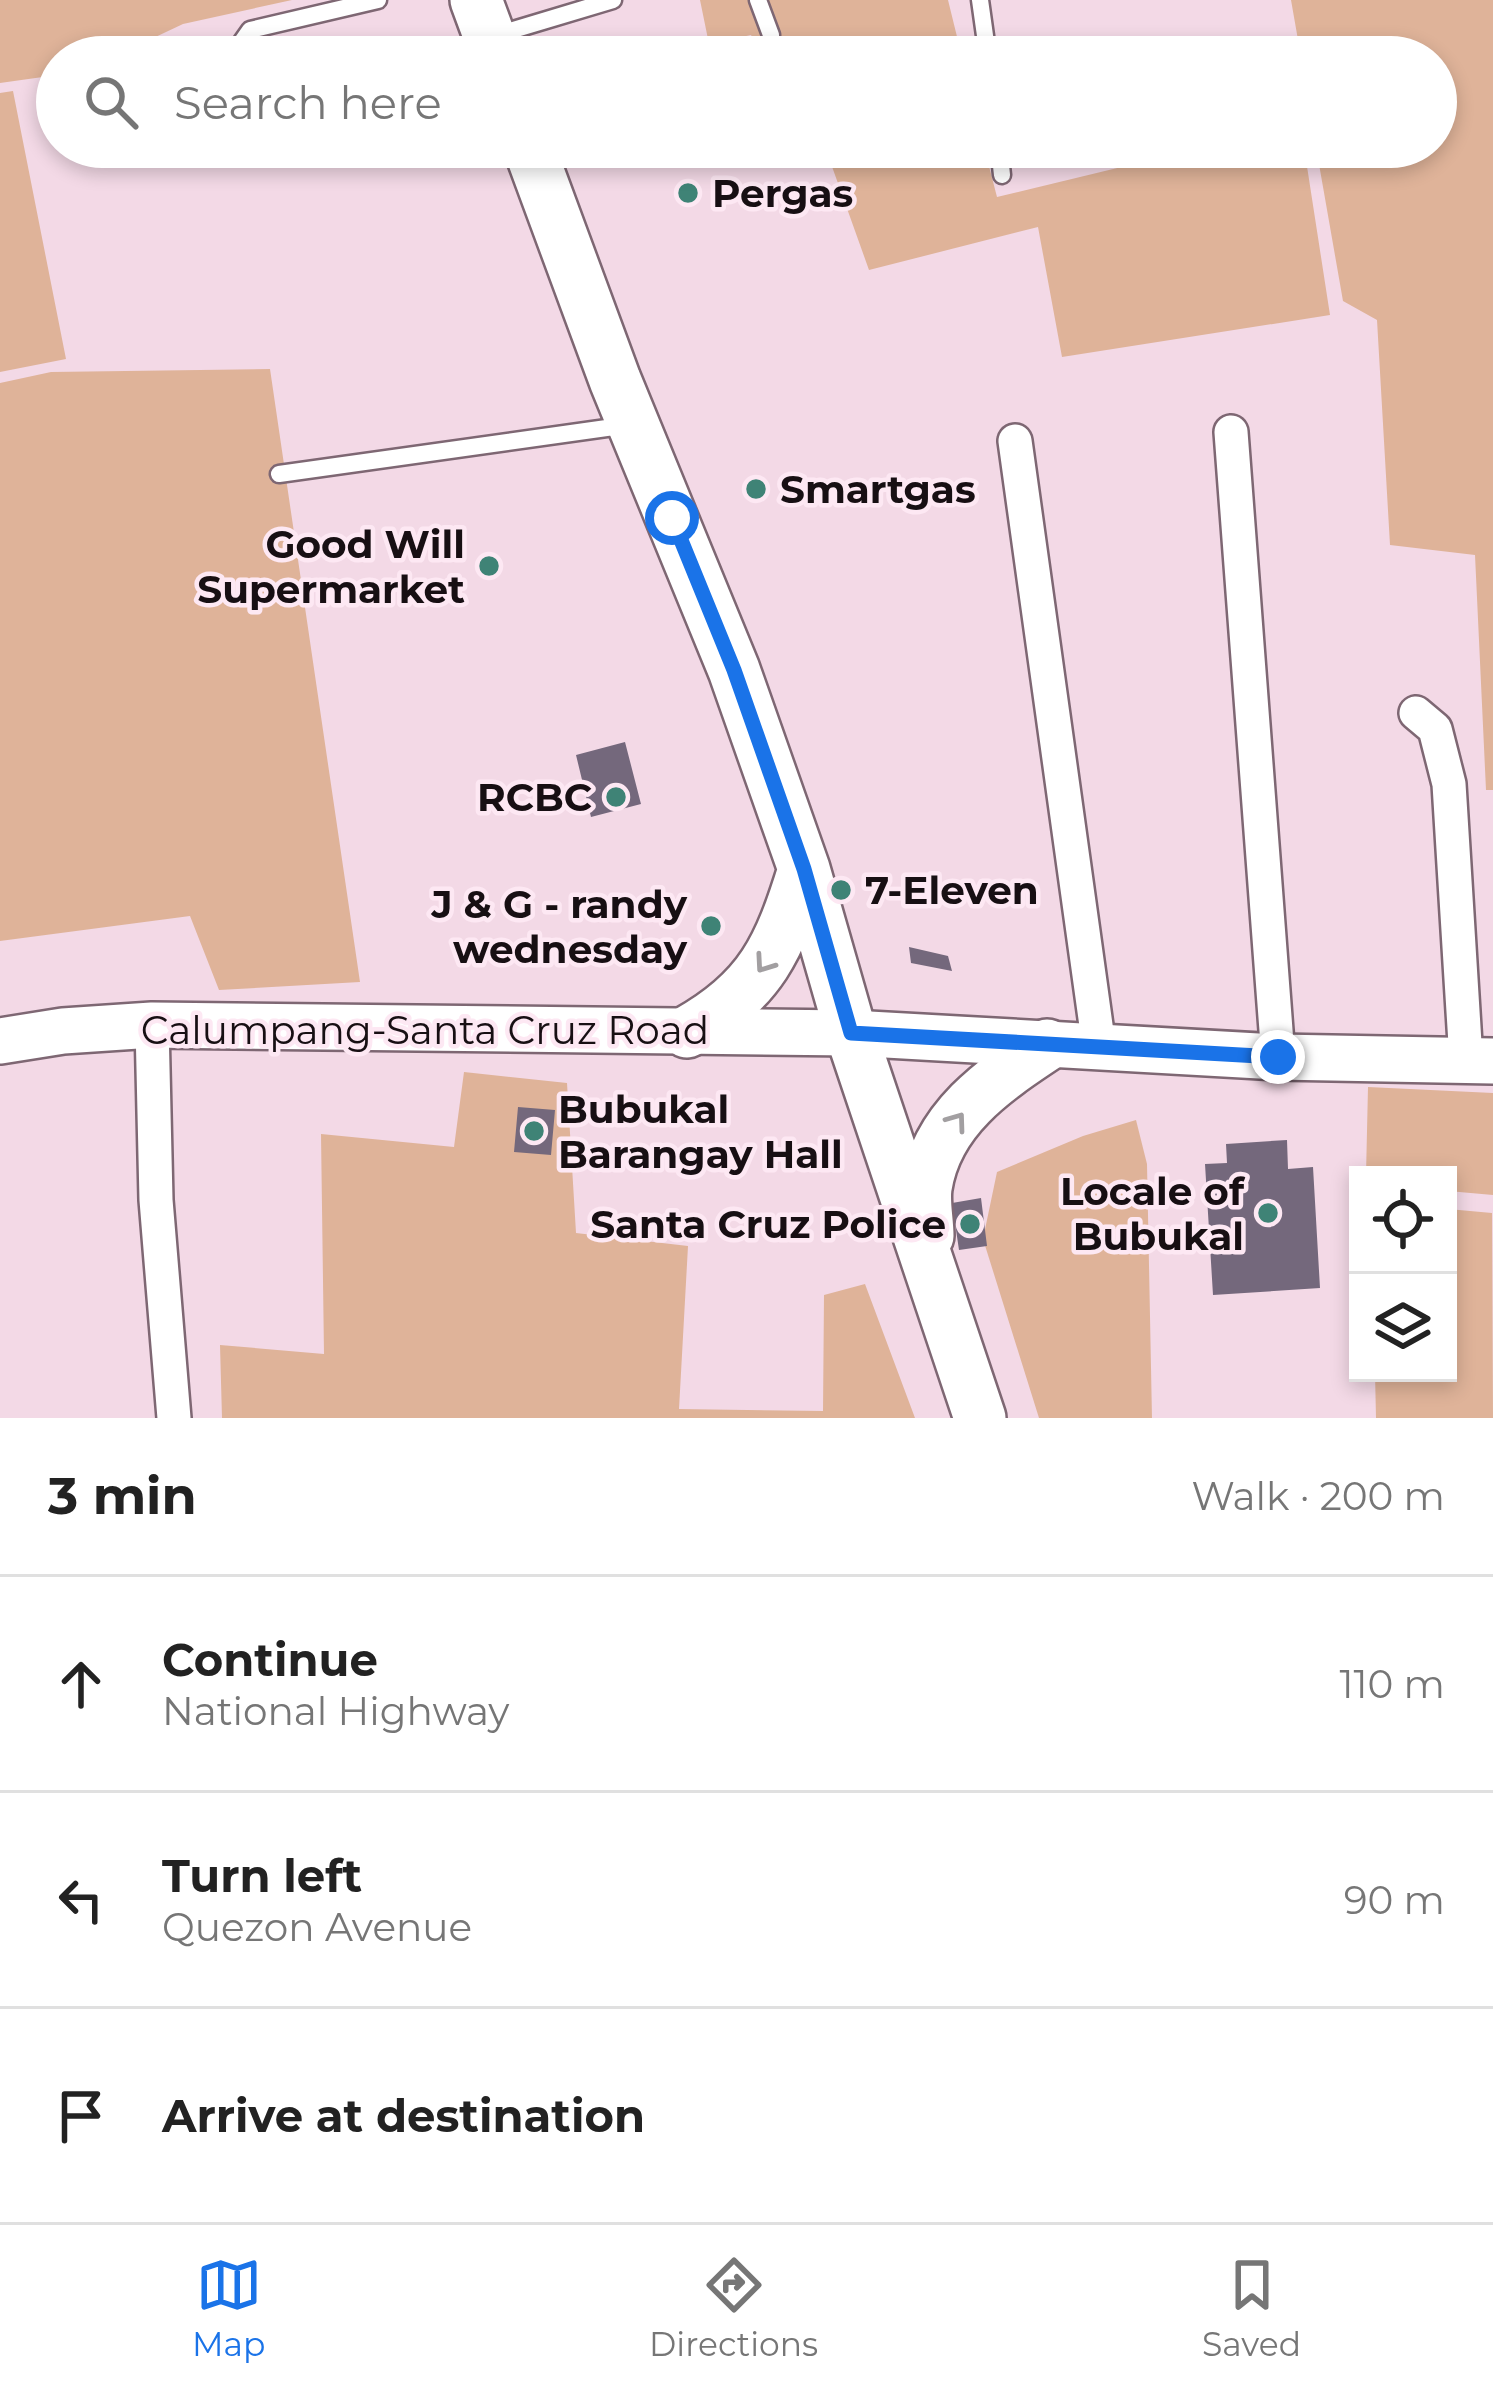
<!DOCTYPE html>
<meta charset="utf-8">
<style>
:root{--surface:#fff;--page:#f2f2f2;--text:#222;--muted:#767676;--line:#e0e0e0;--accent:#1a73e8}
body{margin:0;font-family:Montserrat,sans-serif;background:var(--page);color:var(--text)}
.controls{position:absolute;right:36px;bottom:36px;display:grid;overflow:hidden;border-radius:0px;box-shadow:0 6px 18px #0003}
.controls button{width:108px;height:108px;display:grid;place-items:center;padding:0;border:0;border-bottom:3px solid var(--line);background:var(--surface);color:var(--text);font:60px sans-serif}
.stop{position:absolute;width:36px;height:36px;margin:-27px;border:9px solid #1a73e8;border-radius:50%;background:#fff}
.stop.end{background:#1a73e8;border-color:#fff;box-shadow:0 3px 12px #0008}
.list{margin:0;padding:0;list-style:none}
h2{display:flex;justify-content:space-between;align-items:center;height:156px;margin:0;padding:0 48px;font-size:51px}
h2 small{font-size:39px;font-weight:400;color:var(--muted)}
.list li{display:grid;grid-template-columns:78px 1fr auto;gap:36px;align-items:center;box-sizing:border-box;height:216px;padding:0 48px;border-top:3px solid var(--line)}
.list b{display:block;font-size:45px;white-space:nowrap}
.list p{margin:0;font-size:39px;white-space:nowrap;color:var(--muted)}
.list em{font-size:39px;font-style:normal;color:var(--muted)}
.icon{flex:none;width:66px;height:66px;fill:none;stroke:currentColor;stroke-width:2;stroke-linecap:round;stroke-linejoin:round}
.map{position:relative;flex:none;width:1493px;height:1418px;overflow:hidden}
.search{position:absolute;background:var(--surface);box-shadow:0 6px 18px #0003;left:36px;right:36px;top:36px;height:132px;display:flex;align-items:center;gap:30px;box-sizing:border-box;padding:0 42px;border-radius:66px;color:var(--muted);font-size:45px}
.sheet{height:804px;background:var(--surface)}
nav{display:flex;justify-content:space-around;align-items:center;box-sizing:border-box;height:168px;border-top:3px solid var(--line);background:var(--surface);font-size:33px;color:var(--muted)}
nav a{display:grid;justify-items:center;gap:6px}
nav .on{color:var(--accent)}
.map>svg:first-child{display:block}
.green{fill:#dfb399}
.building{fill:#74687c}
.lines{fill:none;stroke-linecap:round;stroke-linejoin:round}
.service-casing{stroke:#7e6773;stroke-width:21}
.minor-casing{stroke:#7e6773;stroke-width:38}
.secondary-casing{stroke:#7e6773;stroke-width:50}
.primary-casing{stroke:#7e6773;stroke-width:56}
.service{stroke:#fff;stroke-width:16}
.minor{stroke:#fff;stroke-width:33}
.secondary{stroke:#fff;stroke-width:45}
.primary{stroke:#fff;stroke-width:51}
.oneway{stroke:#a29fa1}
.route{stroke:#1a73e8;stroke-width:15}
.poi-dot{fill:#3f8376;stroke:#fde8f3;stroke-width:4.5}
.labels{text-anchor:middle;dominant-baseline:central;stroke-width:9;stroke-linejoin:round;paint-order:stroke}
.poi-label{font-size:39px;font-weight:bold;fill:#170f13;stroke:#fde8f3;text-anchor:end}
.street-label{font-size:39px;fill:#170f13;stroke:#fde8f3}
</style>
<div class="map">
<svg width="1493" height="1418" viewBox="0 0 1493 1418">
<rect width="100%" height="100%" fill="#f3d9e6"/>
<path class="green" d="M0,0H292L183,24L113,57H57V75L0,83Z
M700,0H948L962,57H763L751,35L709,44Z
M1291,0H1493V790H1486L1475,555L1390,545L1377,320L1343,301L1316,147H1436V57H1301Z
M13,91L66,359L0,372V93Z
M825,147H984L997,197L1204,147H1304L1330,315L1062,357L1038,227L869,270Z
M270,369L360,982L219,990L190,916L0,941V383L51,372Z
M464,1072L567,1083L576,1233L688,1246L679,1409L823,1411L824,1295L865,1284L915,1418H222L220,1345L324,1354L321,1134L454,1147Z
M1368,1087L1493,1093V1195L1448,1191V1175H1366Z
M1136,1120L1147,1164L1152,1418H1039L983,1239L997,1172L1083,1136Z
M1448,1209L1492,1213L1493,1418H1376L1375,1373H1448Z"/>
<path class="building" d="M625,742L641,804L591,817L576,755Z
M909,947L948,956L952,971L911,963Z
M518,1107L555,1110L551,1155L514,1152Z
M1287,1140L1288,1169L1313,1167L1320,1288L1213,1295L1205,1164L1227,1163L1226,1144Z
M981,1198L987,1246L959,1250L952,1203Z"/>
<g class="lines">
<defs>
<path id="service" d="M758,0L771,35L770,52L765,57
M980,0L988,57
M493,36L613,0
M231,57L250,30L378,0
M273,147L291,153L311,147
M999,147L1002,175
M279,474L628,425"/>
<path id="minor" d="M1231,432L1278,1057
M1015,441L1099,1047
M1416,713L1435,729L1449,784L1466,1060
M152,1025L156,1200L174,1418"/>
<path id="secondary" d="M0,1041L63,1031L152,1025L851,1033L1278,1057L1493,1061"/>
<path id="primary" d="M476,0L497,57
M529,147L615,380L734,670L804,869L851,1033L980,1418
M687,1032C761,991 780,947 804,869
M928,1236C928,1221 924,1203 926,1188C936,1119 994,1080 1047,1045"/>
</defs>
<use href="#service" class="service-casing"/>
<use href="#minor" class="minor-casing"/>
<use href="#secondary" class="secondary-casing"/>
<use href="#primary" class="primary-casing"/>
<use href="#service" class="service"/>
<use href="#minor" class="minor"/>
<use href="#secondary" class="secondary"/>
<use href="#primary" class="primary"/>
</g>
<defs><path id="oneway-chevron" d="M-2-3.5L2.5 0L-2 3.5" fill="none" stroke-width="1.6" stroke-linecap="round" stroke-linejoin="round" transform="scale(3)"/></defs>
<g class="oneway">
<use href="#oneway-chevron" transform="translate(764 964) rotate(125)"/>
<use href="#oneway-chevron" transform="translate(957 1121) rotate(-54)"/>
</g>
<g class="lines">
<path class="route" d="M672,518L734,670L804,869L851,1033L1278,1057"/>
</g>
<g class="poi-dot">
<circle cx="688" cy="193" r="12"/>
<circle cx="756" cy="489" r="12"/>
<circle cx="489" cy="566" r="12"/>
<circle cx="616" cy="797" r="12"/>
<circle cx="841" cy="890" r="12"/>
<circle cx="711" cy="926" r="12"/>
<circle cx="534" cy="1131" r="12"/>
<circle cx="1268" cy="1213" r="12"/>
<circle cx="970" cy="1224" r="12"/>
</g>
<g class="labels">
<g class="poi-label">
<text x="712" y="193" text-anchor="start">Pergas</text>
<text x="780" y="489" text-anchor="start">Smartgas</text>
<text x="465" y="544">Good Will<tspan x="465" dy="45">Supermarket</tspan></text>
<text x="592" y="797">RCBC</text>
<text x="865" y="890" text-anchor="start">7-Eleven</text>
<text x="687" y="904">J &amp; G - randy<tspan x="687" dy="45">wednesday</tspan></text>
<text x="558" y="1109" text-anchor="start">Bubukal<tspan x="558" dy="45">Barangay Hall</tspan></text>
<text x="1244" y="1191">Locale of<tspan x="1244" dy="45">Bubukal</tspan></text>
<text x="946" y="1224">Santa Cruz Police</text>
</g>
<g class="street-label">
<text x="425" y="1030">Calumpang-Santa Cruz Road</text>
</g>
</g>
</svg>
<div class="controls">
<button><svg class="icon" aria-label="locate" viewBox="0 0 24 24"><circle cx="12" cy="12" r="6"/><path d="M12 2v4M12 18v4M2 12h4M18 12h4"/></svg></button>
<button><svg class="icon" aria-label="layers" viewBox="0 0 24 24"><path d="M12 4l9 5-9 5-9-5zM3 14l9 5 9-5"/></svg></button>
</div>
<div class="stop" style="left:672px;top:518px"></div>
<div class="stop end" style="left:1278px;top:1057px"></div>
<div class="search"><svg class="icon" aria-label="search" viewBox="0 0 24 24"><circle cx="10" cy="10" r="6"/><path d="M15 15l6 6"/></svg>Search here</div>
</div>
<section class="sheet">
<h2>3 min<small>Walk · 200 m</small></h2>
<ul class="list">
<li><svg class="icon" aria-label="ahead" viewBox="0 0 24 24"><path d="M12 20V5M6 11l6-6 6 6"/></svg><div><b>Continue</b><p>National Highway</p></div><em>110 m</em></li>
<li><svg class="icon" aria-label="left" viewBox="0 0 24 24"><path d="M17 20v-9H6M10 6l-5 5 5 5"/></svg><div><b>Turn left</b><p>Quezon Avenue</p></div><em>90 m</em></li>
<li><svg class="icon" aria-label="arrive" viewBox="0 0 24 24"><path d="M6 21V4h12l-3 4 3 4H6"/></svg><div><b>Arrive at destination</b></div></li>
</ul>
</section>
<nav>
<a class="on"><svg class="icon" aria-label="map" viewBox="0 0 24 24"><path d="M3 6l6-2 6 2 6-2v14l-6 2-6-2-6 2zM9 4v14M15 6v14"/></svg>Map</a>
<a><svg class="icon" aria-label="directions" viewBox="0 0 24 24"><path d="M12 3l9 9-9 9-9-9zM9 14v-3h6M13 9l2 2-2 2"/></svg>Directions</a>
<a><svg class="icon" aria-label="saved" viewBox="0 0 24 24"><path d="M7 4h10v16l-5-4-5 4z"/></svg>Saved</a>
</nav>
